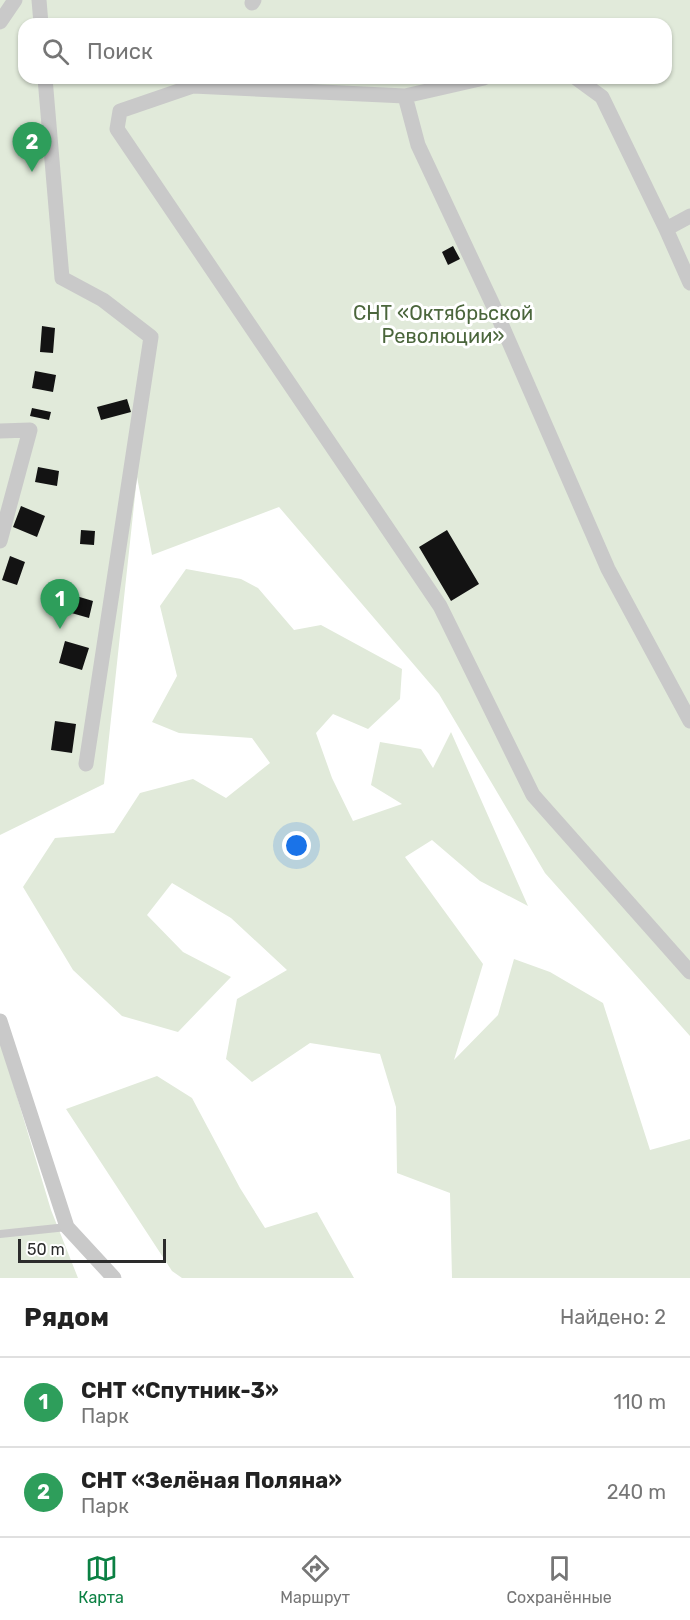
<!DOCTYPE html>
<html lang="ru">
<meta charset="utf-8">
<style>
:root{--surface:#fff;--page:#f6f6f6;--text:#222;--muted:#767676;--line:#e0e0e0;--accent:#0b8043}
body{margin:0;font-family:Rubik,sans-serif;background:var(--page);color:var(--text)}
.scale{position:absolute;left:18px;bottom:15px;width:148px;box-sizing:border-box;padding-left:6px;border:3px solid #2c2c2c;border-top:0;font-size:16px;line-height:21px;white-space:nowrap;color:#2c2c2c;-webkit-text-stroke:4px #fff;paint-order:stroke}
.you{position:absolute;left:297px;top:846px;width:21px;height:21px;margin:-15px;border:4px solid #fff;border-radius:50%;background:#1a73e8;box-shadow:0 0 0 9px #1a73e833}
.badge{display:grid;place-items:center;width:39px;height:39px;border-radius:50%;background:var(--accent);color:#fff;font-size:20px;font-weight:700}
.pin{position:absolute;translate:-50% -50px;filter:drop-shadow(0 2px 3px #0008)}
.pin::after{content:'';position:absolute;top:32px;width:21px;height:18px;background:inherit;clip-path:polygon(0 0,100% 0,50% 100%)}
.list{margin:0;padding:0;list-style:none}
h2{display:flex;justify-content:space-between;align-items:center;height:78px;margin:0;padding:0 24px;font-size:26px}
h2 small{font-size:20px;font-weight:400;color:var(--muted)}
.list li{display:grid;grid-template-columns:39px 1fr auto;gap:18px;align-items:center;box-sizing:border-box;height:90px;padding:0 24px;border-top:2px solid var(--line)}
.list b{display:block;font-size:22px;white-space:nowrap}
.list p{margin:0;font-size:20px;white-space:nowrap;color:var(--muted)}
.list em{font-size:20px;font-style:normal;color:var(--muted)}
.icon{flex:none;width:33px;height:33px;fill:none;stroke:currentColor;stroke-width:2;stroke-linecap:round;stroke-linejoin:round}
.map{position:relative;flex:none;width:690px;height:1278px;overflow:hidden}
.search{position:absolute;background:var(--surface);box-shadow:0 2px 4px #0004;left:18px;right:18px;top:18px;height:66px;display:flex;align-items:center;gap:15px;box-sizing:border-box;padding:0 21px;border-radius:18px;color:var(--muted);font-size:22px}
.sheet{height:258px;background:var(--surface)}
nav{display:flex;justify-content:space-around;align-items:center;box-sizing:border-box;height:84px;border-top:2px solid var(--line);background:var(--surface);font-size:16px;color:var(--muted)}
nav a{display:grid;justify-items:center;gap:3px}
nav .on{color:var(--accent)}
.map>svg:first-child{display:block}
.green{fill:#e1eada;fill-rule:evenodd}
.building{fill:#131313}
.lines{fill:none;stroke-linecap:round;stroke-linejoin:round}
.service{stroke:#c9c9c9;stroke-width:8}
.minor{stroke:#c9c9c9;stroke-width:15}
.labels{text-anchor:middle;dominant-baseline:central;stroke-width:6;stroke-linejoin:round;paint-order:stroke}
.park-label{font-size:20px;fill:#4b663c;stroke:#fff}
</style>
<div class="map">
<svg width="690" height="1278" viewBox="0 0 690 1278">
<rect width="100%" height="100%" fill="#fff"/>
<path class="green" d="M0,0H690V1036L545,873L439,694L279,507L152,555L137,477L104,784L0,835ZM24,24H666V78H24Z
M186,569L241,579L258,588L294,630L321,625L402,669L400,699L368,729L333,714L316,733L332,778L353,821L402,804L371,785L380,742L421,749L433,768L451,732L528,906L480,881L432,840L405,857L483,964L454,1060L498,1015L514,959L550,972L603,1003L650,1150L690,1139V1278H452L450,1193L397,1173L396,1107L380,1054L310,1043L252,1082L226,1059L237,999L287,970L231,918L172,883L147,915L183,952L231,977L178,1032L122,1016L73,970L23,887L55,838L114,833L140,793L193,779L226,798L270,763L252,738L179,733L152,722L177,676L160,606Z
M0,1040L51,1210L78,1278H0Z
M157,1076L192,1098L240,1188L265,1228L317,1212L354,1278H182L172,1271L66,1109Z"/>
<path class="building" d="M453,246L460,259L448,265L442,252Z
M42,326L55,328L53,353L40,352Z
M35,371L56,375L53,392L32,388Z
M127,399L131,412L101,420L97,407Z
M32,408L51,412L49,420L30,416Z
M38,467L59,471L57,486L35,482Z
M21,506L45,516L37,537L13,527Z
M81,530L95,531L94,545L80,544Z
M447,530L479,584L451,601L419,547Z
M10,556L25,562L17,585L2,580Z
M73,595L93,601L89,618L68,612Z
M65,641L89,648L82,670L59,663Z
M55,721L76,724L72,753L51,750Z"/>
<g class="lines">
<path class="service" d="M0,1234L67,1227"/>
<path class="minor" d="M39,0L41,24
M252,3L254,0
M0,22L15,0
M45,78L62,278L103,300L151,337L86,764
M484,78L405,96L193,86L120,111L117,129L440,606L533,795L690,972
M576,78L602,97L666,229L690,283
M405,96L418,145L493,305L608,569L690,721
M666,229L690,216
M0,431L30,430L0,541
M0,1021L67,1227L114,1278"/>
</g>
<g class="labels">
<g class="park-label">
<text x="443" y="313">СНТ «Октябрьской<tspan x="443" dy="23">Революции»</tspan></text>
</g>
</g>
</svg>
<div class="scale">50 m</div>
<div class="you"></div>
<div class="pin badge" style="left:60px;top:629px;background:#2e9e5b">1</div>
<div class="pin badge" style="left:32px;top:172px;background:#2e9e5b">2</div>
<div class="search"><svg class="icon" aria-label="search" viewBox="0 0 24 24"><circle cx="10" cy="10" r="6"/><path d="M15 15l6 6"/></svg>Поиск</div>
</div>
<section class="sheet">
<h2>Рядом<small>Найдено: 2</small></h2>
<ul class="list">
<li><span class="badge" style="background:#2e9e5b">1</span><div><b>СНТ «Спутник-3»</b><p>Парк</p></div><em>110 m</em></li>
<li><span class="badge" style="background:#2e9e5b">2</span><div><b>СНТ «Зелёная Поляна»</b><p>Парк</p></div><em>240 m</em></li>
</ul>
</section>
<nav>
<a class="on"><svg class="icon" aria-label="map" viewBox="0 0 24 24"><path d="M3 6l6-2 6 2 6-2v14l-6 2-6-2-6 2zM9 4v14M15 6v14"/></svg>Карта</a>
<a><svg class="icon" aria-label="directions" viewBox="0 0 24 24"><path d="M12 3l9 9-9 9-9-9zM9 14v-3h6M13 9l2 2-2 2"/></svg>Маршрут</a>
<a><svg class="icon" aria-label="saved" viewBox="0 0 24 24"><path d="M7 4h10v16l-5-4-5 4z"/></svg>Сохранённые</a>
</nav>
